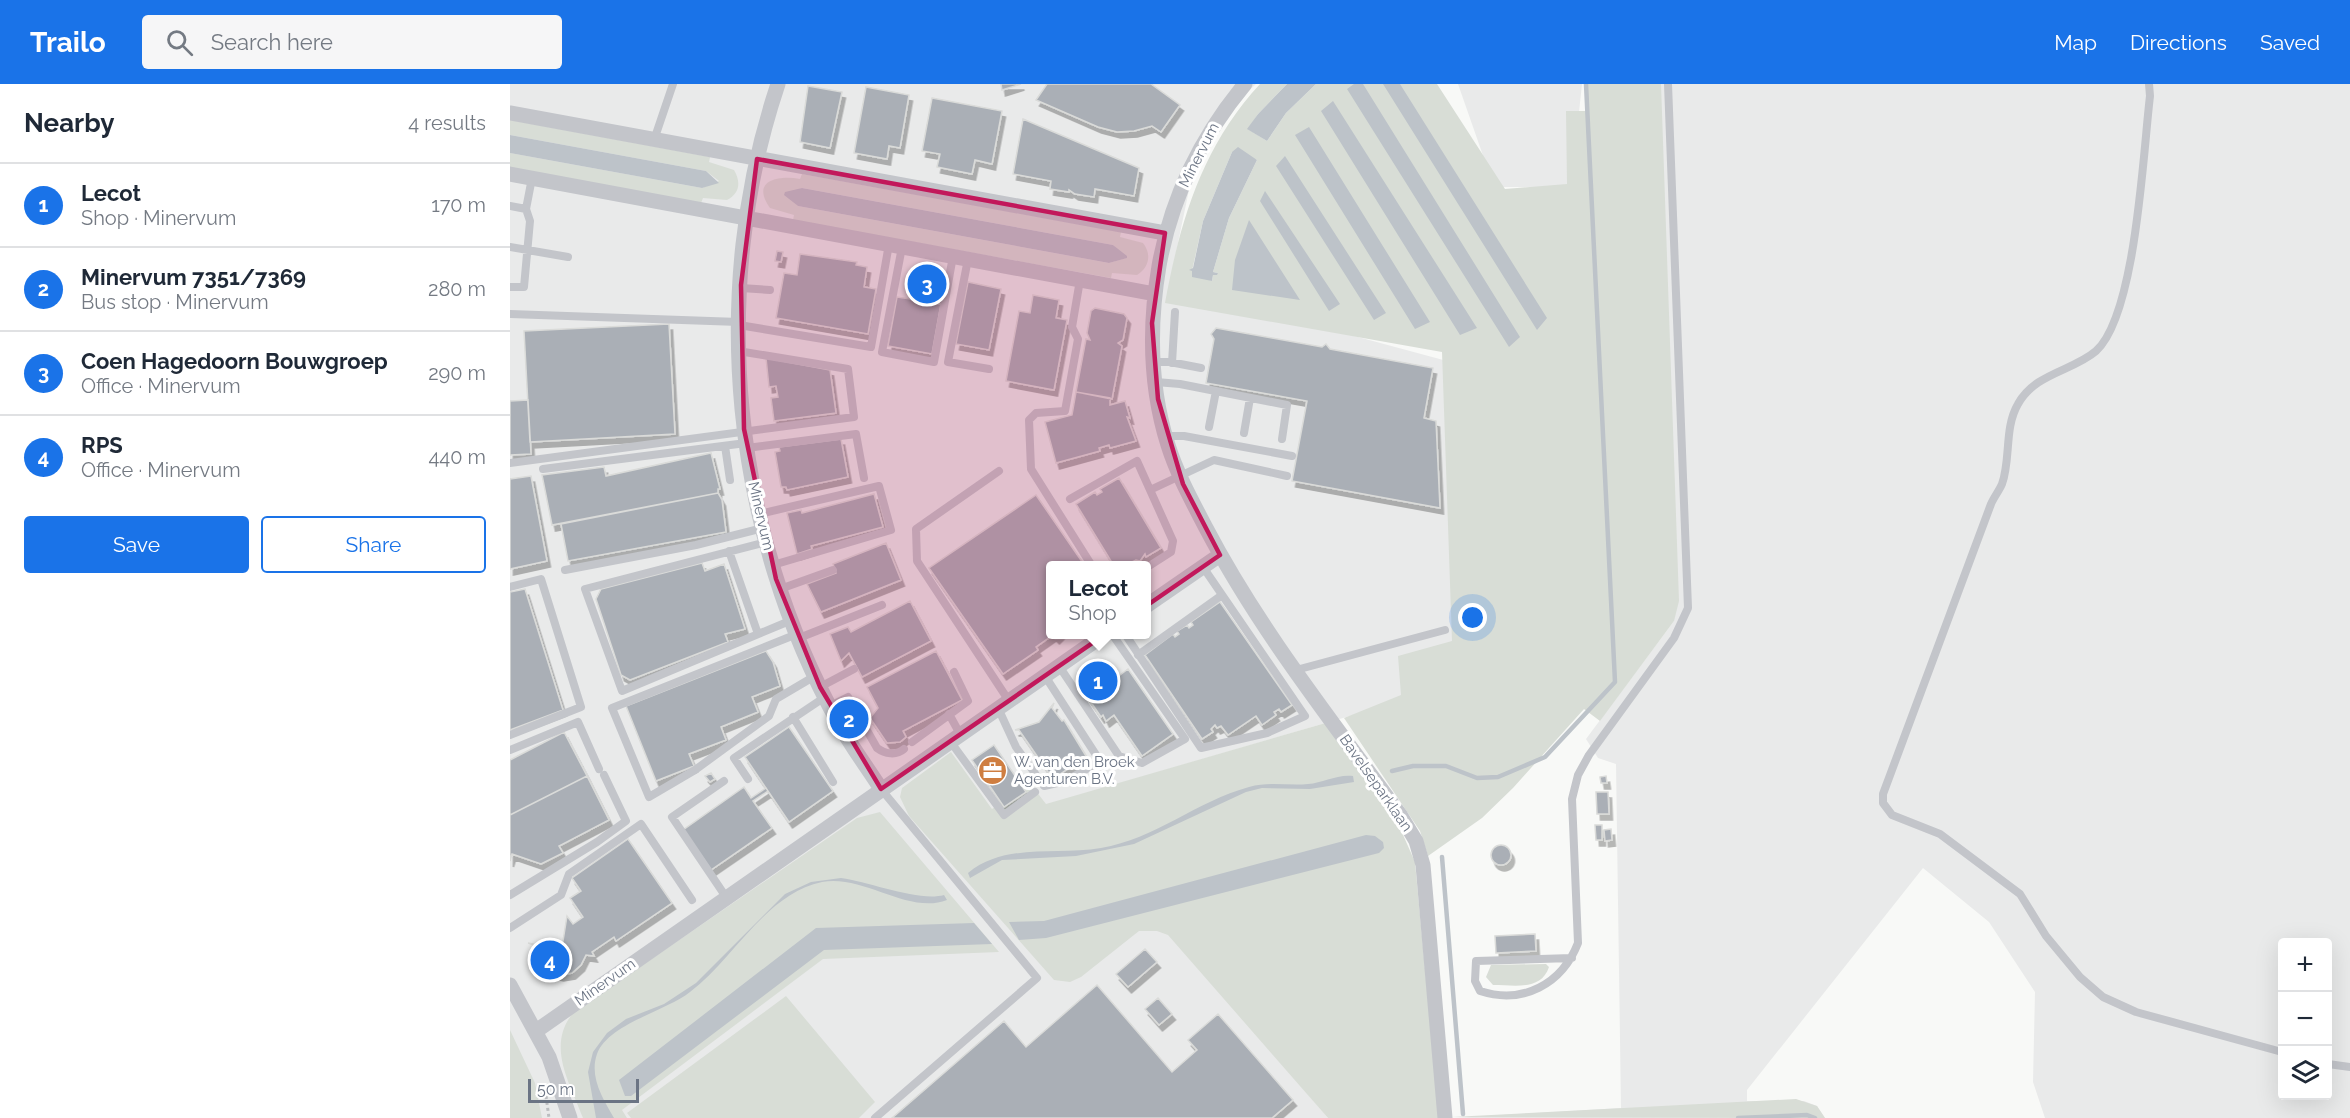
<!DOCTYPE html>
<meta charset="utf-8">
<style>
:root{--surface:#fff;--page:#f6f6f7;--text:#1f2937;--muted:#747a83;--line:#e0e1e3;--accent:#1a73e8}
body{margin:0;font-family:Raleway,sans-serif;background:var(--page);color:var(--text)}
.controls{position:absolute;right:18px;bottom:18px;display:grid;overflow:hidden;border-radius:6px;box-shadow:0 6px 24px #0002}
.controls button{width:54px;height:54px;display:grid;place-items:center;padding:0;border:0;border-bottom:2px solid var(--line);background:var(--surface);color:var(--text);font:30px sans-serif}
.scale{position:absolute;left:18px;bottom:15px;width:111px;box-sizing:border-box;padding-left:6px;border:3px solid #6b7484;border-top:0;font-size:16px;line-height:21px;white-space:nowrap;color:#6b7484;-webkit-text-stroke:4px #fff;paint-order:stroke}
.you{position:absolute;left:963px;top:534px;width:21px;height:21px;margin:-15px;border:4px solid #fff;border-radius:50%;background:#1a73e8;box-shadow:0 0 0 9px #1a73e833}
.badge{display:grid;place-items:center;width:39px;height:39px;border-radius:50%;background:var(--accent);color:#fff;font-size:20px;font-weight:700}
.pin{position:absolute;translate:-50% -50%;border:3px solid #fff;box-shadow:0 2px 6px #0006}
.popup{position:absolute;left:536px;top:477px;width:105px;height:78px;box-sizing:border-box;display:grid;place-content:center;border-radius:6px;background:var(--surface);filter:drop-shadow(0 2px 4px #0005);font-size:20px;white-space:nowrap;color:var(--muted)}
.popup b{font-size:22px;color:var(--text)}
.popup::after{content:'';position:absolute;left:50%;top:100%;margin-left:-12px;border:12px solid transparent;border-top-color:var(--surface)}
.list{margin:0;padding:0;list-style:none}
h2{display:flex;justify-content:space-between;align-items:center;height:78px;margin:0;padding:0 24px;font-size:26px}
h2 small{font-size:20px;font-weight:400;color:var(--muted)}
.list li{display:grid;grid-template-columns:39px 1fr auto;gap:18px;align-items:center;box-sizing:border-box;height:84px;padding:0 24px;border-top:2px solid var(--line)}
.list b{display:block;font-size:22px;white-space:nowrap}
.list p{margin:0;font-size:20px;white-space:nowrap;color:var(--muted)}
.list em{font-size:20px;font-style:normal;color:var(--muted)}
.actions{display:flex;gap:12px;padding:18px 24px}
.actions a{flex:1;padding:14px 0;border:2px solid var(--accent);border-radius:6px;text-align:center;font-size:21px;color:var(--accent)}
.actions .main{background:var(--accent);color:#fff}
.icon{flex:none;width:33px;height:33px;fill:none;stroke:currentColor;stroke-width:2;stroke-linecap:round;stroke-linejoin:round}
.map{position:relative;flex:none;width:1840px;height:1034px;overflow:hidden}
header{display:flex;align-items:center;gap:36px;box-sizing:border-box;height:84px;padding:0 30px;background:var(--accent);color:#fff}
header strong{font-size:28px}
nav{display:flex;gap:33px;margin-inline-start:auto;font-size:21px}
.search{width:420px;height:54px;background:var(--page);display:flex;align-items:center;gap:15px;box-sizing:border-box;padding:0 21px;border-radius:6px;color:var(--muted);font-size:22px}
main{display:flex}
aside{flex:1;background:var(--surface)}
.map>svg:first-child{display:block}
.built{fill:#e9eaea;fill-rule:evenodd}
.green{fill:#d8ddd6;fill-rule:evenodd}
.water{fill:#bdc3c9}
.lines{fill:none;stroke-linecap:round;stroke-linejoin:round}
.stream{stroke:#bdc3c9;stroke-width:4.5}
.building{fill:#aaafb6;stroke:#dadbd9;stroke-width:1.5;filter:url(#shadow)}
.path{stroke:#bbbdc0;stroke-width:3;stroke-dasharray:3 3;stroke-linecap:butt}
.lane{stroke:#c3c5ca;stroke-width:8}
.street{stroke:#c3c5ca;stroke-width:15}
.marked{fill:#c2185b;fill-opacity:0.2;stroke:#c2185b;stroke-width:4.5;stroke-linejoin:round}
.labels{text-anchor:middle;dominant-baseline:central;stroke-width:6;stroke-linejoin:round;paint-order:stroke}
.street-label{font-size:15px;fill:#6b7484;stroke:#fff}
.poi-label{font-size:15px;fill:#6b7484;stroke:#fff;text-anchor:start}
</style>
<header>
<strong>Trailo</strong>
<div class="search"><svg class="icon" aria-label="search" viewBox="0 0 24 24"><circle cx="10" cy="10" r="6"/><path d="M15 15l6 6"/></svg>Search here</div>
<nav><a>Map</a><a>Directions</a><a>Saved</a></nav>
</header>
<main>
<aside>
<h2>Nearby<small>4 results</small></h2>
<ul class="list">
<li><span class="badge">1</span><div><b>Lecot</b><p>Shop · Minervum</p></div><em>170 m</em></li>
<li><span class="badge">2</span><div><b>Minervum 7351/7369</b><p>Bus stop · Minervum</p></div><em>280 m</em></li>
<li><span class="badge">3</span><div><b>Coen Hagedoorn Bouwgroep</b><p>Office · Minervum</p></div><em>290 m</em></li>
<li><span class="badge">4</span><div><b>RPS</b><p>Office · Minervum</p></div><em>440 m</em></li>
</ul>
<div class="actions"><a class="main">Save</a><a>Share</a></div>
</aside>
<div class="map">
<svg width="1840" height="1034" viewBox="0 0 1840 1034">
<defs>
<filter id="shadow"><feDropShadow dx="3.5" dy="6" stdDeviation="0" flood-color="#0004"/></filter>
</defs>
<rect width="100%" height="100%" fill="#f8f9f7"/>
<path class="built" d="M0,0H746L690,53L659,202L937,277L953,599L549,717L818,1034H0ZM540,482H636V550H540Z
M948,0H1072L1061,103H984Z
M1150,0H1840V1034H1535L1523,998L1525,908L1479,838L1413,784L1237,1006V1017H1294L1307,1022L1315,1034H942L1111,1024L1106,680L1088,674L1076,655L1164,537ZM1772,858H1818V1012H1772Z"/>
<path class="green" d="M750,0H777L748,30L738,45L757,57L776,29L806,0H927L995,105L1057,100L1056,27H1077V0H1151L1169,517L1164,537L1090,637L1074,625L1003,704L972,734L918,772L910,747L834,634L891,611L888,572L942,557L932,268L655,219C670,137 692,63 750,0ZM722,68L747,76L719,134L703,188L708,189L703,191L702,197L682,187L693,137Z
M0,36L200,73L199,78L224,86C231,98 230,109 217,116L193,114L191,119L0,84V69L192,104L209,97L196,87L0,51Z
M292,90L611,148L610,153L633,159C642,170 639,184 627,191L602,189L601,194L283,136L284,131L260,124C240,96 269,91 290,95ZM292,104L603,161L616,174L599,179L288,122L277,112L278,109Z
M819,638L890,744L905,778L929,1034H818L658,851L647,847H629L571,893L560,898L544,896L399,732L390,713L392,704L441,668L482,725L519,698L536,720Z
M370,728L489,868L313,875L112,1026L117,1034H73C60,999 36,962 63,929L347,734Z
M1036,880L1039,883C1031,907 1005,901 983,901L976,893L981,881Z
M276,912L365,1018L349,1034H121L117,1029Z
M0,946L25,999L32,1034H0Z
M1286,1015L1307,1022L1315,1034L942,1033Z"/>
<path class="water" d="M777,0H806L776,29L757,57L737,45L748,30Z
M844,0H853L1010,253L999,263L837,5Z
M873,0H890L1037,234L1027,246Z
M823,17L967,244L950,251L811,27Z
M799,43L920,238L905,245L785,51Z
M0,51L196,87L209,99L192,104L0,69Z
M728,63L747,76L719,134L703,188L708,189L707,191H703L702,197L682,193V187L679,186L683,184L693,137L722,68Z
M775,72L876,229L864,236L766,82Z
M292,104L603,161L617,172V174L599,179L288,122L274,111L275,108Z
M755,107L830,220L819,227L750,117Z
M739,136L790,216L722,206L725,176Z
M843,692L844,698L800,705L752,704L736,708L624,760L566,772L492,776L460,794L458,789C496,758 545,772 591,764C645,755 687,717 739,703C759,697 778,702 798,700C813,699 827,690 843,692Z
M856,751L865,752L873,758L874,764L869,769L536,854L509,856L499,838L534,837Z
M331,794C360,798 409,818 434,811L437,816C399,831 353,790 312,798C255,810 224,875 180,908C156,927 98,940 87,970C79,993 93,1015 104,1034H86L78,988L83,968L97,949L116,935L154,920L186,899L275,810L301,798Z
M464,839L482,860L314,866L121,1012H115L109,996L306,844Z"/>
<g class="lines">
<path class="stream" d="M882,687L903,682H936L967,694L988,693L1035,673L1105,598L1076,0
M932,773L953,1030
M1228,1034L1297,1031L1305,1034"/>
</g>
<path class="building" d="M491,0H511L492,6Z
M537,0H641L670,21L651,48L642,42L624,47L607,48L588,43L526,16Z
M298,2L332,8L320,64L290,58Z
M356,3L399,11L390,64L379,62L377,75L344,69Z
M422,14L492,27L482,80L465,76L462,90L427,83L430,70L412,67Z
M513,35L629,84L624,112L585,105L584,113L565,110L559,106V108L540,105L541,97L503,90Z
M267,167L273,168L271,178L265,177Z
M290,170L347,178L346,181L357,183L354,203L366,205L358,250L266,234L274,189L287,191Z
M417,191L421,196L431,198L427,220H431L422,270L378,262L387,213L400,215L404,193L414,195Z
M458,198L491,205L479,266L446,260Z
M523,211L549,216L546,234L557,236L544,306L496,297L509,227L520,229Z
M585,224L614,230L617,234L613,256L608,259L612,262L602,315L566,308L576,255L580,256L577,249L581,227Z
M159,240L165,350L20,358L14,247Z
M706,244L812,263L816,260L820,265L923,284L914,334L926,337L930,424L782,397L797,317L696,299L704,255L701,250Z
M256,274L320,286L326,329L264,337L261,314L268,313L266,302L259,303Z
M566,308L600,314V321L615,317L620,334L617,333L626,357L600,364L599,361L589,364L590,367L546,379L535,338L562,331Z
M18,316L21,370L0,371V317Z
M331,355L338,393L277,406L276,403H271L265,368L270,367L269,363Z
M201,369L210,405H208V409L42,441L32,391L94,383L96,392Z
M21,392L37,477L0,485V395Z
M609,394L651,464L636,473L635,470L630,477L626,476L622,478L623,482H604L566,420L585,408L587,411L592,408L590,405Z
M208,409L212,416L216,448L58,477L51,440Z
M364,410L373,443L301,462L302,465L287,470L277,429L291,426L292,429Z
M526,411L575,482H540V550H550L546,554L543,551L526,563L528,566L493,590L419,484Z
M376,459L391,496L311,528L297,500L326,489L323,480Z
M192,479L195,487L214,480L235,545L215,550L218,558L120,596L111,591L86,515L91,505Z
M15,505L53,626L0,646V508Z
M400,517L421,557L352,593L339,569L331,577L320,550L338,543L341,548Z
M710,518L782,621L771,628L769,625L764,628L766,631L752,641L746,632L718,651L711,642L707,644L705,641L701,645L703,648L692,655L635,571L663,550L665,553L669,550L667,547L677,541L679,544L683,541L681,538Z
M256,567L263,578L270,602L242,613L248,628L211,643L216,656L179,670L184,682L146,697L116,622Z
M426,567L452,616L393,647L396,653L390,658L377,659L360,634L368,624L357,603Z
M598,582L606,594L618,585L663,650L632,672L604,631L596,637L593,631L591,633L570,602Z
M544,619L542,624L552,637L554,636L576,672L543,695L509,646H505L529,638Z
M279,643L323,707L279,738L235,673Z
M54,648L77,692L0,731V676Z
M484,661L516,708L494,723L462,676Z
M201,689L205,695L200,698L195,692Z
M77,692L99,736L49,762L53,769L31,780L2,770L0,777V731Z
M1096,692L1097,699H1091L1090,693Z
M234,703L241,714L256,704L258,707L243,717L262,744L201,786L173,746Z
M1086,708H1098L1099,730H1087Z
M1085,741H1092V756H1086Z
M1101,745L1102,756L1095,757L1094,746Z
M118,755L162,819L106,857L104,853L82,868L84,872L76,871L71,881L62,889L50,891L39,888L28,875L27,862L18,859L48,865L52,863L57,832L63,840L73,833L60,814L71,807L62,794Z
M981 771a10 10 0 1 1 20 0a10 10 0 1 1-20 0Z
M1025,850L1026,867L986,869L985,852Z
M635,865L647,878L618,903L606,890Z
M587,901L662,988L687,966L678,956L708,930L783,1016L762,1034H382L494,937L516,963Z
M648,914L662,930L649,941L635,925Z"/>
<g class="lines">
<path class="path" d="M36,1012L39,1034"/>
<path class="lane" d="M1639,0L1640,12C1633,69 1626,231 1586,267C1563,287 1525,289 1508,320C1494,344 1501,375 1492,400C1489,407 1484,413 1481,420L1373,710V719L1382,731L1430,750L1510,810L1536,852L1570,893L1593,913L1626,928L1772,968
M144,56L163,0
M0,122L16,125
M0,163L58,173
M392,163L372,268L424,278L443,172
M458,175L438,278L479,285
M570,196L562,243L568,255L555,327L526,329L519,336L521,385L582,482
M0,203H14L20,137L16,125L22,94
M231,204L260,206
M0,230L229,238
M229,241L361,263L379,160
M644,278H660L691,284
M662,279L665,228
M646,298L670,300L777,321L772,355
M699,343L706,307
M734,349L740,314
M656,352H674L782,372
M215,362L220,396
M237,364L346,350L354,394
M0,379L344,333L338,285L228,267
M33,385L236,359
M489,387L406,445L407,477L499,617
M640,406L704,376L777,392
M560,415L627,377L663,457L661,468L636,484
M249,430L369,402L381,446L263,481
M256,458L75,505L112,607L282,536
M219,467L248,550
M55,486L186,461L253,444
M0,503L31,495L71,623L0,651
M270,505L323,486
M287,550L102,624L139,713L185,686L259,632L266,615L305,592
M615,550L691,664L757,649L795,632L693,483
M289,554L372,521
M628,571L712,511
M549,582L609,672L632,679L675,655L602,550
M786,586L935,546
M310,603L344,585
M320,622L338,613L367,664C375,670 386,672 394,665
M488,624L506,663L534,702L556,697L590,677L535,592
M439,630L450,650
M283,633L323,698
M440,657L494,731L525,708
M402,658L458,617L444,588
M0,666L68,638L89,685
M238,695L224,674L315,613
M214,697L162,733L216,813
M0,811L87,758L116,737L94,691
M0,844L51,811L59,790L131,740L182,816
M1062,874L966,877L965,897L970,907C1013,921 1052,900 1068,859L1062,715L1068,691L1079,671L1164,554L1178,524L1158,0
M1818,980L1840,983
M365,1034L527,894L371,705"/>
<path class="street" d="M268,0C198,208 222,448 329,640C341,662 357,683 371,705
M735,0C691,53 661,115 649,182C639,241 640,304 658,361C667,390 682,417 696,444C750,547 823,638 891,732L906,757L913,781L935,1034
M0,29L655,149
M0,90L645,210
M636,522L710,471
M0,901L39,973L60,1034
M26,947L595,550"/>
</g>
<path class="marked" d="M247,75L655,149L642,239L648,315L673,400L710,471L371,705L310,603L266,495L234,345L231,201Z"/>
<defs>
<symbol id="office-disc" viewBox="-11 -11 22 22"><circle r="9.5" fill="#cf7e41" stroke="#fff"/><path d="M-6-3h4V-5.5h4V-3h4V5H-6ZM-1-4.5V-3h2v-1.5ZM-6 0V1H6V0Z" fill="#fff"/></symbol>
</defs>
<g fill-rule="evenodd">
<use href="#office-disc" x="466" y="670" width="33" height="33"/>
</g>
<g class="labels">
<g class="street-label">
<text transform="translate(689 71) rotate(-63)">Minervum</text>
<text transform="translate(251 432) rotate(77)">Minervum</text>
<text transform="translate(866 699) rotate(55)">Bavelseparklaan</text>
<text transform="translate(95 898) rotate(-35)">Minervum</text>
</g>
<g class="poi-label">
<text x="504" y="678">W. van den Broek<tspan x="504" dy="17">Agenturen B.V.</tspan></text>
</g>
</g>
</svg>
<div class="controls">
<button>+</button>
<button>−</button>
<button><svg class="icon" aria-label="layers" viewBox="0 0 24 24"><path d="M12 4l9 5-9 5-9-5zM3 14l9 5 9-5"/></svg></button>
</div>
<div class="scale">50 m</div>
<div class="you"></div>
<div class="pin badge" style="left:588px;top:597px">1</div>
<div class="popup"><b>Lecot</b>Shop</div>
<div class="pin badge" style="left:339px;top:635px">2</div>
<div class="pin badge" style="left:417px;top:200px">3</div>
<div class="pin badge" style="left:40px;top:876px">4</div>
</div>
</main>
